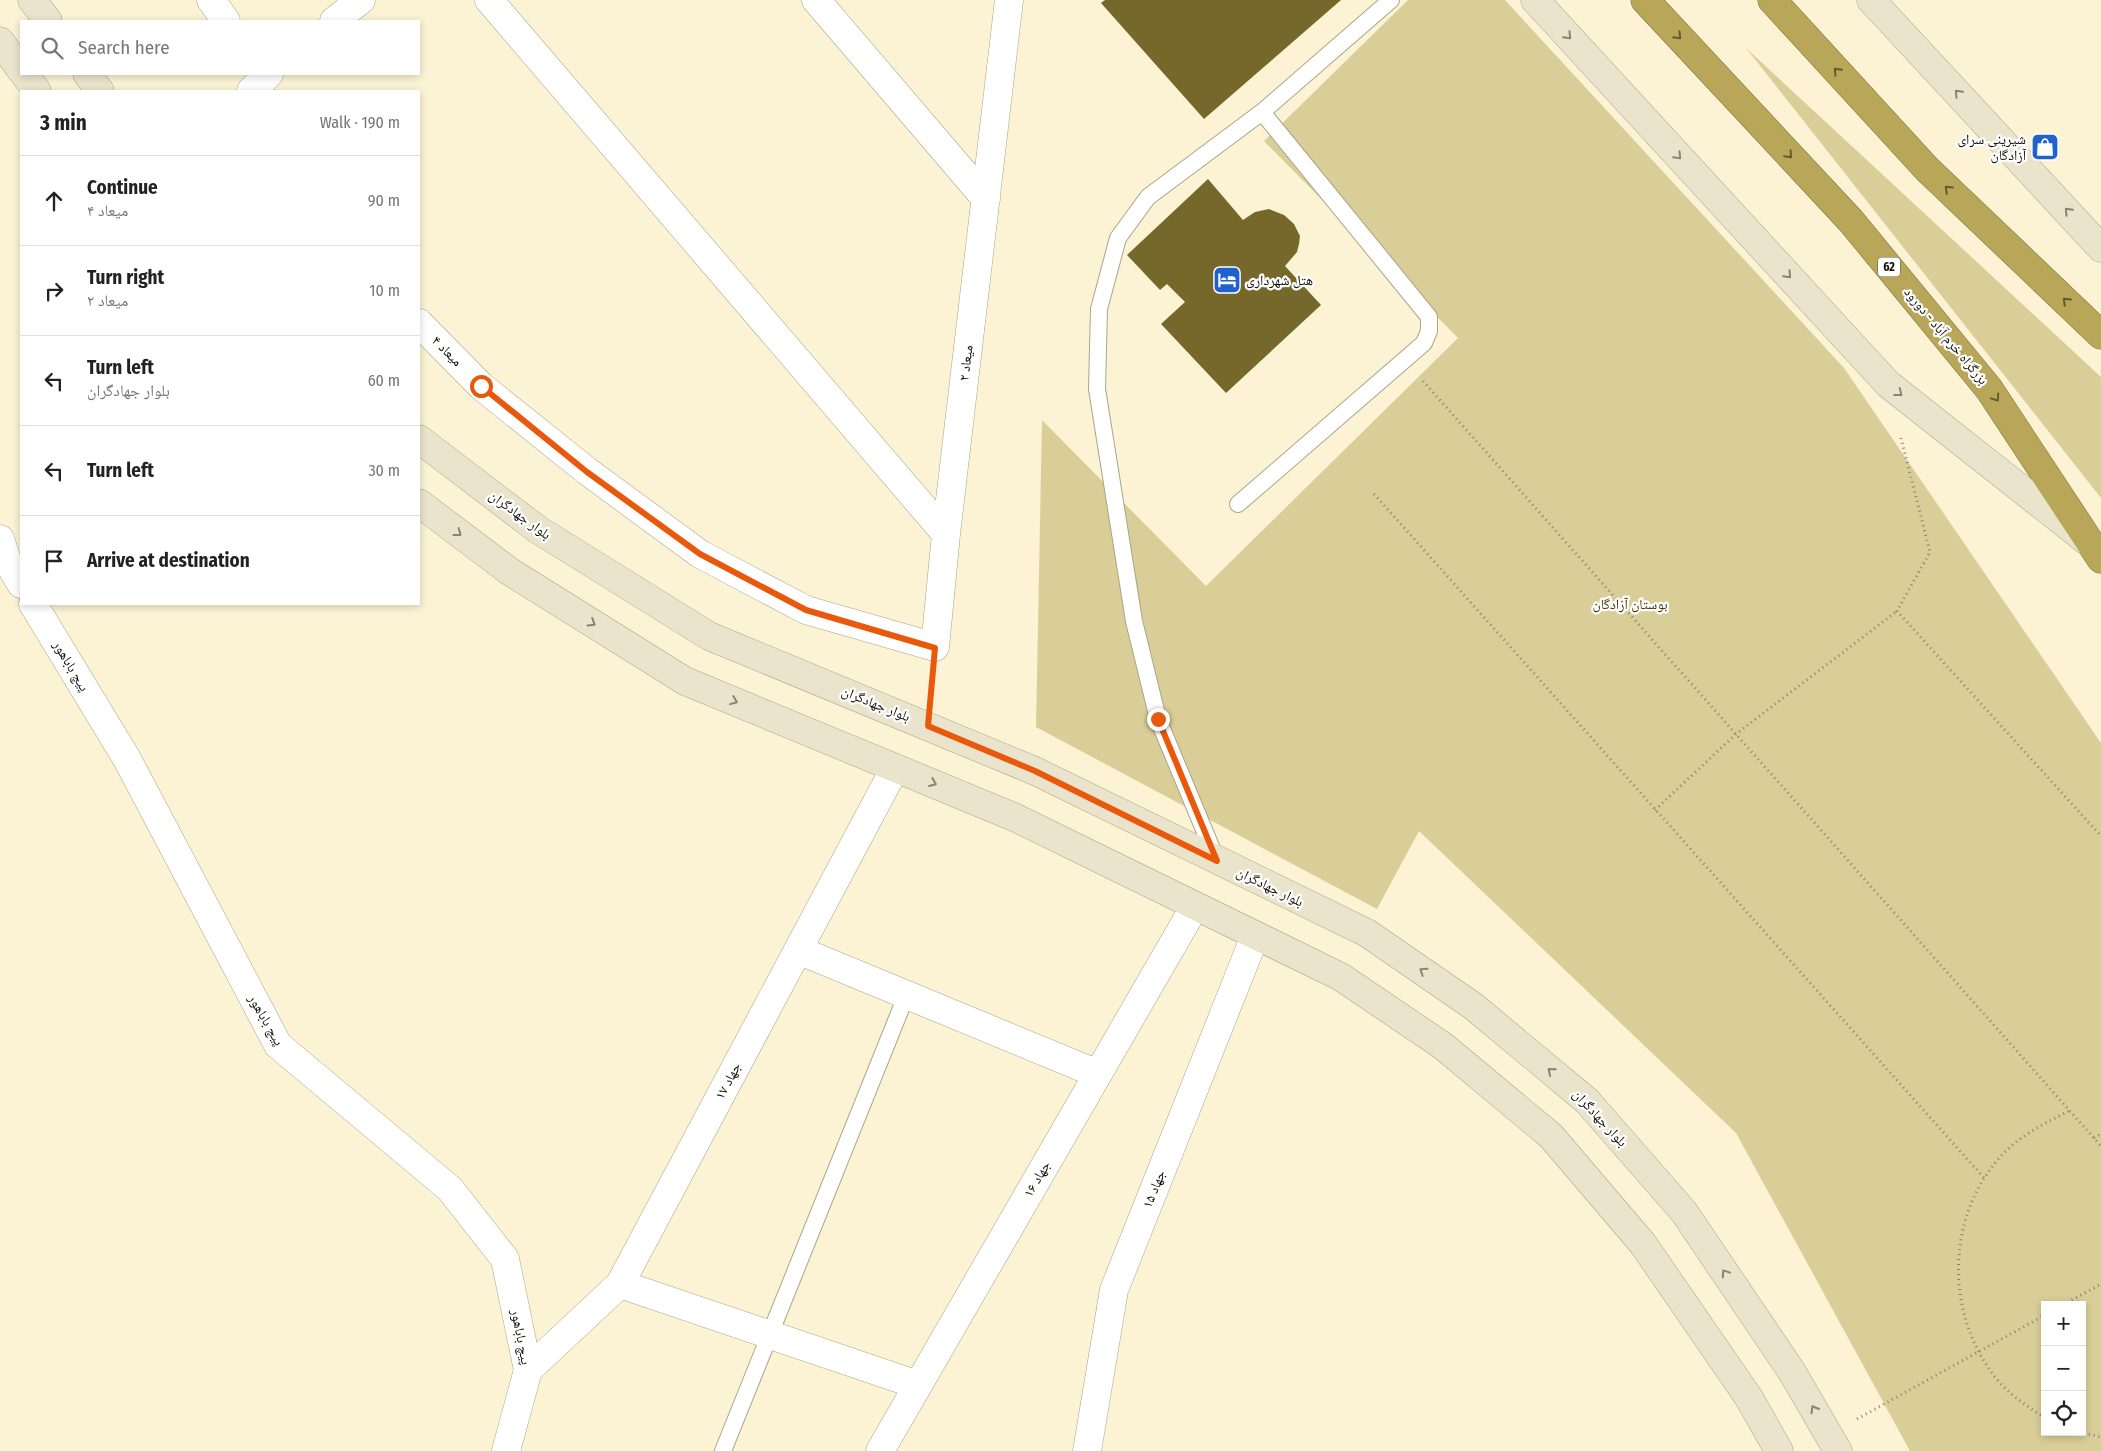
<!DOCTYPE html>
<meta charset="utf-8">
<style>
:root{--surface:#fff;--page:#f6f6f6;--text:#222;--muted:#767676;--line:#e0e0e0}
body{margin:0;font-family:"Fira Sans Condensed","Noto Naskh Arabic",sans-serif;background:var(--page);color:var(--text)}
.controls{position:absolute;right:15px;bottom:15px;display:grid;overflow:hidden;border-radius:0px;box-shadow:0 2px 8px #0003}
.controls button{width:45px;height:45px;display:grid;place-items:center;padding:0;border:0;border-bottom:1px solid var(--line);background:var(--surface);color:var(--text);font:25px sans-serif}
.stop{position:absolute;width:15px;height:15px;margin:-11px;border:4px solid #ea580c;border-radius:50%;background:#fff}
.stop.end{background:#ea580c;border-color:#fff;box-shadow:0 1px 5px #0008}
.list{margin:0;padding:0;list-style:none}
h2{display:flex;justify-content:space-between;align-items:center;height:65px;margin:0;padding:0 20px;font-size:21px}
h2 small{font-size:16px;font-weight:400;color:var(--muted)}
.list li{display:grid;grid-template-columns:32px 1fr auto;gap:15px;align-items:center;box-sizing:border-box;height:90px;padding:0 20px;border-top:1px solid var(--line)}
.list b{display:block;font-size:19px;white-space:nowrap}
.list p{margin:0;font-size:16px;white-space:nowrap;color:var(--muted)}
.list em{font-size:16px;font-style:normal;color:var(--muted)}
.icon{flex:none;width:28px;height:28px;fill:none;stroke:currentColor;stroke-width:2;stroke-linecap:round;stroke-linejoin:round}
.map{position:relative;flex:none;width:2101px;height:1451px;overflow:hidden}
.search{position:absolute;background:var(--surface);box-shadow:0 2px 8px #0003;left:20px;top:20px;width:400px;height:55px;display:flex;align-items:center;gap:12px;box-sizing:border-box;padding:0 18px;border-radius:0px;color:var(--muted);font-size:19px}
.panel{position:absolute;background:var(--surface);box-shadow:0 2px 8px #0003;left:20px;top:90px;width:400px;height:515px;border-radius:0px}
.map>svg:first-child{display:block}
.green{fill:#dace98;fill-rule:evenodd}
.building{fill:#76682a}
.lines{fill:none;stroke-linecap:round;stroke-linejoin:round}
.lane-casing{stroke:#aba487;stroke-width:18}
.street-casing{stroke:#aba487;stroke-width:29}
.secondary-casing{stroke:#aba487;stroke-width:29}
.highway-casing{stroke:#7d703b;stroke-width:29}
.path{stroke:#88836f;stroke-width:3;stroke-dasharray:1 4;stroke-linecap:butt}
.lane{stroke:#fff;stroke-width:16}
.street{stroke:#fff;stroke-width:28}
.secondary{stroke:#eae4cd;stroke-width:28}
.highway{stroke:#b8a659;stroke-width:28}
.oneway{stroke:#888373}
.oneway2{stroke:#645a2e}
.route{stroke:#ea580c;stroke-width:6}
.labels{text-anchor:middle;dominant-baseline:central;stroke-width:4.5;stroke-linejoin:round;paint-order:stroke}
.shield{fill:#fff;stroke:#58564f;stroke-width:1}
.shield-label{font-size:12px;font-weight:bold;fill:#100d04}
.poi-label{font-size:14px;fill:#100d04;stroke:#fff;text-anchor:end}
.street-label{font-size:14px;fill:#100d04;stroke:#fff}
.park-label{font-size:14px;fill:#3d3200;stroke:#fff}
</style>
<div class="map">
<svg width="2101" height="1451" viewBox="0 0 2101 1451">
<rect width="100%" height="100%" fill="#fbf3d4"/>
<path class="green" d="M1408,0H1505L1844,368L2101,743V1451H1910L1736,1133L1419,831L1377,909L1036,727L1042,420L1206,586L1458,338L1264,141ZM2045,1305H2082V1432H2045Z
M1746,48L2101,377V498Z"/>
<path class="building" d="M1105,0H1341L1204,119L1101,3Z
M1208,179L1243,220L1255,212L1269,209L1284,215L1294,224L1300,236L1299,244L1297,252L1285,266L1321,305L1226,393L1161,324L1185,302L1167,284L1160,290L1127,255Z"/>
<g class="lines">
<defs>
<path id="lane" d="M1238,504L1424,343L1429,331V317L1262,112
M1217,861L1158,719L1134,621L1097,389L1099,309L1118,238L1148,197L1262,112L1391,0
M723,1451L906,996"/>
<path id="street" d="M211,0L226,21
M489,0L946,534
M816,0L986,199
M334,21L361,0
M251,91L269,74
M419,323L481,386L587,471L700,554L806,610L935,647L946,534L1009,0
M0,539L7,560L21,584
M33,604L127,759L278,1045L450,1189L505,1259L528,1370L506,1451
M798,950L1098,1074
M620,1284L918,1385
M528,1370L620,1284L895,768
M880,1451L1195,906
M1087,1451L1114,1290L1255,936"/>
<path id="secondary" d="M32,0L48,21
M1535,0L1888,384L2087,541
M1871,0L2101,248
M0,41L21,70
M24,74L37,91
M87,74L100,91
M419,439L537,529L709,636L1035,771L1367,933L1473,1006L1587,1101L1684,1212L1792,1372L1838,1451
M419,503L509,571L685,681L1014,817L1341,977L1443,1046L1551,1136L1643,1244L1749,1398L1779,1451"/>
<path id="highway" d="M1645,0L1851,221L1989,389L2101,559
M1772,0L1927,169L2101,335"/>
</defs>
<use href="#lane" class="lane-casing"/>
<use href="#street" class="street-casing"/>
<use href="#secondary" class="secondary-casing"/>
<use href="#highway" class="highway-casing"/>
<path class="path" d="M1423,381L2101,1146
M1901,438L1930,552L1897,611L2101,836
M1374,494L1985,1179
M1655,810L1736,734L1897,611
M2094,1138L2101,1134
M2063,1305L2101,1284
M2045,1418C2027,1406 2008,1394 1995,1377C1945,1313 1946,1218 2000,1157C2019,1136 2045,1123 2069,1111
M1857,1419L2045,1315
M2079,1432L2101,1437"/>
<use href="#lane" class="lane"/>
<use href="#street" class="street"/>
<use href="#secondary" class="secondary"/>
<use href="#highway" class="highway"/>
</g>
<defs><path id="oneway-chevron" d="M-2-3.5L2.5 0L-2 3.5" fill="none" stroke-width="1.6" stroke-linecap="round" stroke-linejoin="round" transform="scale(1.25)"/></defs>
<g class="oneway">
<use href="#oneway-chevron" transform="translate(1568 36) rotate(47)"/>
<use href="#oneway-chevron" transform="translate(1958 93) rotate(-133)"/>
<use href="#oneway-chevron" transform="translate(1678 156) rotate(47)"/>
<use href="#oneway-chevron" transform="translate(2068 211) rotate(-133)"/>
<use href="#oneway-chevron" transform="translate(1788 275) rotate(47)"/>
<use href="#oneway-chevron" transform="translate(1899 393) rotate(38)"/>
<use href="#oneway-chevron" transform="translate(458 533) rotate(37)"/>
<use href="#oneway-chevron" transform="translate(592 623) rotate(32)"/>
<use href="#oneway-chevron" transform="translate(734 701) rotate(22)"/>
<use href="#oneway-chevron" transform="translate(933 783) rotate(23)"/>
<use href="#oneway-chevron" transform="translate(1423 971) rotate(-146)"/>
<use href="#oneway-chevron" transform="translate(1551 1071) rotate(-140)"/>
<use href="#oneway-chevron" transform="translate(1725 1273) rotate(-124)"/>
<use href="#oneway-chevron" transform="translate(1814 1409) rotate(-120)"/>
</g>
<g class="oneway2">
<use href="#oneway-chevron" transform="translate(1678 36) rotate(47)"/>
<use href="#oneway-chevron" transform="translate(1837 71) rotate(-133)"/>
<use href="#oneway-chevron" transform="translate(1789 155) rotate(47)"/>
<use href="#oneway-chevron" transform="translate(1948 189) rotate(-136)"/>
<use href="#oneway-chevron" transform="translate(2066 301) rotate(-136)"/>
<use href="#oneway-chevron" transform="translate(1996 398) rotate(56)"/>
</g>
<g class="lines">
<path class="route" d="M481,386L587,472L700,554L806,610L935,648L928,726L1035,771L1217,861L1158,719"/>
</g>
<defs>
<symbol id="shop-square" viewBox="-11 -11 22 22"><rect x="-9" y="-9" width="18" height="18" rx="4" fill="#1f61cd" stroke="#fff"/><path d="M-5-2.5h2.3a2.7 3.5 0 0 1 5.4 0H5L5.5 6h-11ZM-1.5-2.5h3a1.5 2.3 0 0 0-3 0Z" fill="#fff"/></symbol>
<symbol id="hotel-square" viewBox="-11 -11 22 22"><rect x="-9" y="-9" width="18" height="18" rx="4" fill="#1f61cd" stroke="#fff"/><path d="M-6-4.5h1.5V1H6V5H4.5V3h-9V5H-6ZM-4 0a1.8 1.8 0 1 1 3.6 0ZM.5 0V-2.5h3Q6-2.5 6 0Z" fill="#fff"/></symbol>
</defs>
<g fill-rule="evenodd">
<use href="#shop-square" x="2029" y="131" width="32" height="32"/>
<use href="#hotel-square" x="1211" y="264" width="32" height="32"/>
</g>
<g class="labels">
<rect class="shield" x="1878" y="257.5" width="22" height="19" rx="4"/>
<g class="shield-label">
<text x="1889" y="267">62</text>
</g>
<g class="poi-label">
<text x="2026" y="139">شیرینی سرای<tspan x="2026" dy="16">آزادگان</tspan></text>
<text x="1246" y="280" text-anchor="start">هتل شهرداری</text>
</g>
<g class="street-label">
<text transform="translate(1946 336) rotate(50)">بزرگراه خرم آباد - دورود</text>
<text transform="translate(447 351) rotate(45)">میعاد ۴</text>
<text transform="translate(966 363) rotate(-83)">میعاد ۲</text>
<text transform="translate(520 515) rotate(36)">بلوار جهادگران</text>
<text transform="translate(71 666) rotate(59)">پیچ باباهور</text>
<text transform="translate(876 704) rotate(22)">بلوار جهادگران</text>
<text transform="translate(1270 887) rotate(26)">بلوار جهادگران</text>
<text transform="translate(266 1020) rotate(60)">پیچ باباهور</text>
<text transform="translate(728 1081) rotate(-62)">جهاد ۱۷</text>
<text transform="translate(1600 1118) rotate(47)">بلوار جهادگران</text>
<text transform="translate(1037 1179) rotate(-60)">جهاد ۱۶</text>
<text transform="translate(1154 1189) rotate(-68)">جهاد ۱۵</text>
<text transform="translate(521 1337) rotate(79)">پیچ باباهور</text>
</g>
<g class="park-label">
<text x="1630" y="604">بوستان آزادگان</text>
</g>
</g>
</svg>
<div class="controls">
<button>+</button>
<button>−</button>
<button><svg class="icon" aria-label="locate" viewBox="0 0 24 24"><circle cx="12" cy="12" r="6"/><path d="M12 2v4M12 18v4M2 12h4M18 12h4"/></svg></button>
</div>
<div class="stop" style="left:481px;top:386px"></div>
<div class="stop end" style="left:1158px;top:719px"></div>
<div class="search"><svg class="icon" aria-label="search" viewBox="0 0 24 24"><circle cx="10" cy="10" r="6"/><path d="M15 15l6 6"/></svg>Search here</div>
<section class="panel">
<h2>3 min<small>Walk · 190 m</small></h2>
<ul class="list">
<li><svg class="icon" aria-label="ahead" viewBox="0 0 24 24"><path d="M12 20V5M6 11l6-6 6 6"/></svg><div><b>Continue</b><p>میعاد ۴</p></div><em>90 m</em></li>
<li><svg class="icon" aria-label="right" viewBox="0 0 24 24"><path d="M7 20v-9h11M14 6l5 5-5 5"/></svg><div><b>Turn right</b><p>میعاد ۲</p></div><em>10 m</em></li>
<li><svg class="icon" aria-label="left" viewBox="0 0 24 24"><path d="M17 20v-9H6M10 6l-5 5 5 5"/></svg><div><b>Turn left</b><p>بلوار جهادگران</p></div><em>60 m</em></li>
<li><svg class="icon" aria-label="left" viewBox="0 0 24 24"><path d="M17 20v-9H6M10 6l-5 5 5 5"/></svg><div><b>Turn left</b></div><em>30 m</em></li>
<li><svg class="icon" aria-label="arrive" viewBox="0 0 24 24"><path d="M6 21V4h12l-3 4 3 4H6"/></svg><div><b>Arrive at destination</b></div></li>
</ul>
</section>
</div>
